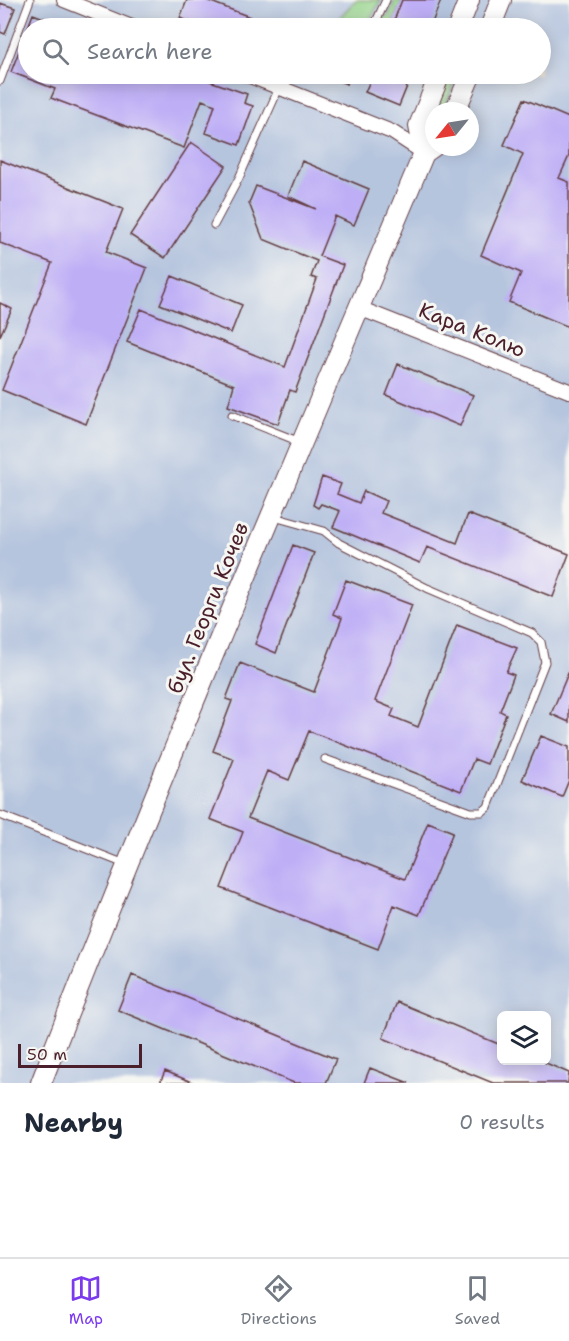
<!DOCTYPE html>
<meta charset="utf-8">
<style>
:root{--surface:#fff;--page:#f6f6f7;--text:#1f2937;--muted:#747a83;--line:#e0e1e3;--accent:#7c3aed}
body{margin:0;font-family:"Shantell Sans",sans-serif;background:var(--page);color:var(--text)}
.controls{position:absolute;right:18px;bottom:18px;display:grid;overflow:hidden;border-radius:9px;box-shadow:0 3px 15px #0003}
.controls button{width:54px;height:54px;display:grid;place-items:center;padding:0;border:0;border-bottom:2px solid var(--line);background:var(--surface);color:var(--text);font:30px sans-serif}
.compass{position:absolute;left:425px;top:102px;width:54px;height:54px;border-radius:50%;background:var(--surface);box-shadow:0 3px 15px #0003;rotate:240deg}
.scale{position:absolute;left:18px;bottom:15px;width:124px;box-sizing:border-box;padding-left:6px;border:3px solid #4a1f2b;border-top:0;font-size:16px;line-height:21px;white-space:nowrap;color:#4a1f2b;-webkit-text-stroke:4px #f6f6f2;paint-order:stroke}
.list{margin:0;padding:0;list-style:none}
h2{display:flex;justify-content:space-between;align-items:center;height:78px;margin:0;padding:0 24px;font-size:26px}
h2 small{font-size:20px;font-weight:400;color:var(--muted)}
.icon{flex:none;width:33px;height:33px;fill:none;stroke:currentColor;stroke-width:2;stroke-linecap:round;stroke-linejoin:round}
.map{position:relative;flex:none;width:569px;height:1083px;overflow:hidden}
.search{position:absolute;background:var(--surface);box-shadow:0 3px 15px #0003;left:18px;right:18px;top:18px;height:66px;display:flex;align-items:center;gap:15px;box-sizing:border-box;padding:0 21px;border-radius:33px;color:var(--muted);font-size:22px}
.sheet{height:174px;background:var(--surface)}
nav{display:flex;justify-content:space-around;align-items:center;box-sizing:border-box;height:84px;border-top:2px solid var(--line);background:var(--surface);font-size:16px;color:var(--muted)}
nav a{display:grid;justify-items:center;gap:3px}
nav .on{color:var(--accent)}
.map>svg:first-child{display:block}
.industrial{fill:#b6c5de;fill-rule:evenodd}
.green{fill:#95d48a;stroke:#707a5a;stroke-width:1.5}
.building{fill:#beaef6}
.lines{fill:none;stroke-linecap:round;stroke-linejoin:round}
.service-casing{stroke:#633c42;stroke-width:9}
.minor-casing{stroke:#633c42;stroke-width:16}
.secondary-casing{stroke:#633c42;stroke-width:22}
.service{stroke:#fff;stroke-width:7}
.minor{stroke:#fff;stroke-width:14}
.secondary{stroke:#fff;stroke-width:20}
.labels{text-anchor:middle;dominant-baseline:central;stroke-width:6;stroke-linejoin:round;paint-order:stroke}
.street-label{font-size:21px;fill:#4a1f2b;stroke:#f6f6f2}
</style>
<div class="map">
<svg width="569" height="1083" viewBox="0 0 569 1083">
<rect width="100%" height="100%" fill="#f6f6f2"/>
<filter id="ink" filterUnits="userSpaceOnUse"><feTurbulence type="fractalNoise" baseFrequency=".0167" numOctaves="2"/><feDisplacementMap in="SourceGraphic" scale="12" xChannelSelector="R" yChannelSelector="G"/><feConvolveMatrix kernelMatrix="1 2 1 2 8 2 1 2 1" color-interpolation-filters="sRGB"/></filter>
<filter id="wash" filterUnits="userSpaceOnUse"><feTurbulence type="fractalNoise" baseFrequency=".008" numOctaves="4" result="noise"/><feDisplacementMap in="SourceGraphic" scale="24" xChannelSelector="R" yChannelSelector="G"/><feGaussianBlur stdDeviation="1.35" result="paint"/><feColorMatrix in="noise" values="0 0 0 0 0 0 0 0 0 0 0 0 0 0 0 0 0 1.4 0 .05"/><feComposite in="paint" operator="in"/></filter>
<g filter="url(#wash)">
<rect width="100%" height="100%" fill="#f2e0c4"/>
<path class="industrial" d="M0,0H569V1083H0ZM28,28H540V74H28ZM434,111H470V147H434ZM502,1016H546V1060H502Z"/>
<path class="green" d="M356,0H381L365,28H337L340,17Z
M395,0H402L390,28H378L383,17L389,15Z
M448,74H458L443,111H434V132L429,135L427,126Z"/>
<g id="blocks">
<path class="building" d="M187,0H206L250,17L245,28H207L180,18Z
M402,0H441L430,28H391Z
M0,3L15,8L5,34L0,32Z
M33,14L70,28H28V74H190L247,94L244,103L253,106L239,145L206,133L215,105L202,100L184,148L51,98L55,89L11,72Z
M326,74H351L347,84L325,76Z
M373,74H412L399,106L365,92Z
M524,99L569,118V156L559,178L569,182V327L509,302L521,273L481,255L523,154L504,145Z
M191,142L226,166L165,258L130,235Z
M0,160L123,209L106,252L147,268L86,424L2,390L52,263L0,243Z
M302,161L369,189L354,225L335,216L319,256L343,265L295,392L290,390L278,424L228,406L234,385L127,342L141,309L285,367L317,279L311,277L317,261L263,239L249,203L256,186L316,209L288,196Z
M172,276L242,305L231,333L160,304Z
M0,303L12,309L0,336Z
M398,364L473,395L460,426L386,395Z
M322,477L341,484L337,494L359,503L364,491L386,501L381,513L457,543L468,514L569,554L553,597L427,547L420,563L333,527L340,511L321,504L318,508L313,505Z
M293,545L314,553L276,653L255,644Z
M346,580L412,605L375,701L394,709L391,716L418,727L457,625L517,648L506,672L514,675L500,711L506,714L487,764L474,759L461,791L309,731L289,780L267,771L248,818L405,879L428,822L453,832L419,915L394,905L378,949L221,888L243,832L210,819L234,759L213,751L232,701L226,699L240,663L314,692L342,618L333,614Z
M569,671V722L551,714Z
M541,736L569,747V780L562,797L522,780Z
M132,975L336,1059L326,1083H294L118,1010Z
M397,1002L501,1045V1060H539L569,1073L568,1083H493L383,1038Z
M370,1068L409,1083H364Z
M165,1071L194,1083H160Z"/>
</g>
</g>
<g filter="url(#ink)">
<use href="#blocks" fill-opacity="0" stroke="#633c42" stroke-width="1.5"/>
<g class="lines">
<defs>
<path id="service" d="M373,28L386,0
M0,81L30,0
M214,225L239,178L279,88
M232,415L300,442
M274,517L324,531L339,543L427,588L532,633L541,642L545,662L488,807L482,812H471L325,759
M0,815L125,864"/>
<path id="minor" d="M64,0L134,28
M245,74L392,132L424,153
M359,308L569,391"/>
<path id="secondary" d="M458,28L469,0
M490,28L501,0
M455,111L471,74
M424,153L419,126L440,74
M41,1083C162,770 294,462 424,153L434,146"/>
</defs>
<use href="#service" class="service-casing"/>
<use href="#minor" class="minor-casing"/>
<use href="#secondary" class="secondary-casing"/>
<use href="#service" class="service"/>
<use href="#minor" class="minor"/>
<use href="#secondary" class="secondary"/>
</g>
</g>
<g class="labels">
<g class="street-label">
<text transform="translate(472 330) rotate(22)">Кара Колю</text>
<text transform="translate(208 608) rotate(-68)">бул. Георги Кочев</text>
</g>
</g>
</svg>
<div class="controls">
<button><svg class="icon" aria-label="layers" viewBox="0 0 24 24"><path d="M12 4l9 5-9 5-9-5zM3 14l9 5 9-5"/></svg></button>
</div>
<svg class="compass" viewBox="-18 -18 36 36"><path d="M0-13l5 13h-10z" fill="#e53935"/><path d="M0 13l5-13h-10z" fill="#747a83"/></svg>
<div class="scale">50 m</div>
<div class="search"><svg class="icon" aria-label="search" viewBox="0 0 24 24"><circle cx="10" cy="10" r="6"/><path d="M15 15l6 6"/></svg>Search here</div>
</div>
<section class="sheet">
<h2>Nearby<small>0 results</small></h2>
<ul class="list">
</ul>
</section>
<nav>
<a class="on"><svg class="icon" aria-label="map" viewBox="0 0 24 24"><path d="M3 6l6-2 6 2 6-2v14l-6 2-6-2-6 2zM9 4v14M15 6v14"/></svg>Map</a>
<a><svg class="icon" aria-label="directions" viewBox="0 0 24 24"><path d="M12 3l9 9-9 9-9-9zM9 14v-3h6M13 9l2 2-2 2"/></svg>Directions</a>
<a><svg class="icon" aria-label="saved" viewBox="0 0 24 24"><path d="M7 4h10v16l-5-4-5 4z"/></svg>Saved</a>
</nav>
